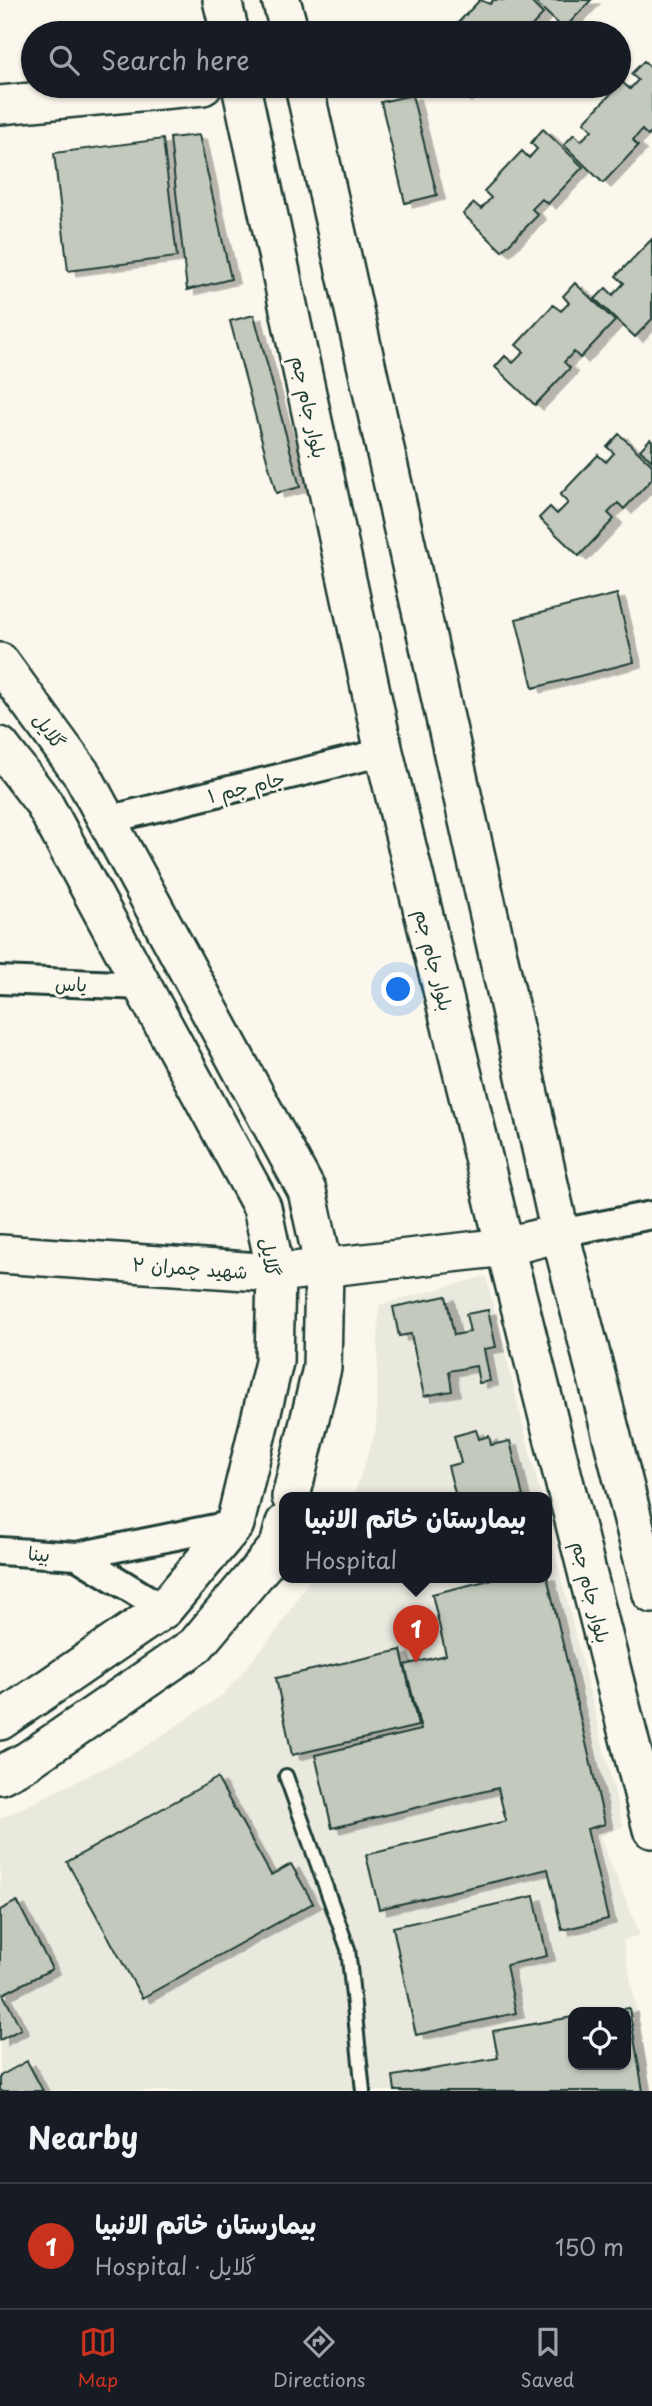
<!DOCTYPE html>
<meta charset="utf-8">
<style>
:root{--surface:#171b24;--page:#20242c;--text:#f1f3f6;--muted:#9ea1a6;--line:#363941;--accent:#c8321e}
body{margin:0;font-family:"Playpen Sans","Playpen Sans Arabic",sans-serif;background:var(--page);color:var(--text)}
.controls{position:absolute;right:21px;bottom:21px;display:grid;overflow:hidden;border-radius:14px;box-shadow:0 2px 5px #0004}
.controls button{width:63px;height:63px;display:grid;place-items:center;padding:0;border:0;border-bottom:2px solid var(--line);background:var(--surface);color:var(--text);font:35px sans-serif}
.you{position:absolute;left:399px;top:990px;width:24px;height:24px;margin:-18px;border:5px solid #fff;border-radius:50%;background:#1a73e8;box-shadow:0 0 0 10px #1a73e833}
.badge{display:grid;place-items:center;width:46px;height:46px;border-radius:50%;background:var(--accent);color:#fff;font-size:23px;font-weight:700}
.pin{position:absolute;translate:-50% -58px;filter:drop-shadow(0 2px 4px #0008)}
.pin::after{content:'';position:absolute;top:37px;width:24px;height:21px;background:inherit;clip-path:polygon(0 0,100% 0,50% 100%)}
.popup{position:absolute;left:279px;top:1492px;width:273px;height:91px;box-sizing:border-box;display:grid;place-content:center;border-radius:14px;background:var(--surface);filter:drop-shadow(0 2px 5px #0005);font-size:23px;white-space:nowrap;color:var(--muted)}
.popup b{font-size:26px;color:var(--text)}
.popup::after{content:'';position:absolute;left:50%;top:100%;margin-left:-14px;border:14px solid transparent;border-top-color:var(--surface)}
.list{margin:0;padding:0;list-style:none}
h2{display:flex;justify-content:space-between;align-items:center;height:91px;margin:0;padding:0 28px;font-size:30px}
h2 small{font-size:23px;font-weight:400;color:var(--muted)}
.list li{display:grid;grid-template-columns:46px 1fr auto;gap:21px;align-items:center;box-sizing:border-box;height:126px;padding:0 28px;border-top:2px solid var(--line)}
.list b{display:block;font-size:26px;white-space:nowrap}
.list p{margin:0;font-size:23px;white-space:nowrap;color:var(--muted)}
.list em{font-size:23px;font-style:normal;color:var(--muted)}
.icon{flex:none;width:38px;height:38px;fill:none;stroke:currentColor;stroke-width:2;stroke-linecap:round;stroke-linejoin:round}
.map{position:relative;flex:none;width:652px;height:2091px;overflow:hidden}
.search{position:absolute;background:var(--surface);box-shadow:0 2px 5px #0004;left:21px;right:21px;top:21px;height:77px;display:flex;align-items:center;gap:18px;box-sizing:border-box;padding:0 24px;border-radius:38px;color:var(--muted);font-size:26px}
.sheet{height:217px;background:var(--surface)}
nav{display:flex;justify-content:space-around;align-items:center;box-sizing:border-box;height:98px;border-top:2px solid var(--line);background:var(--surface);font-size:19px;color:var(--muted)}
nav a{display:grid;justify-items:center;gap:4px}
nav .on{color:var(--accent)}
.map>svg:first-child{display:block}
.built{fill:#eae9de;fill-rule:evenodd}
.building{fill:#c4c9be;stroke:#1f3d34;stroke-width:2;filter:url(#shadow)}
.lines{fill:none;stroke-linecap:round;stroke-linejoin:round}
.lane-casing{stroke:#1f3d34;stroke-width:18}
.street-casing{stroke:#1f3d34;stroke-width:32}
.secondary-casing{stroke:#1f3d34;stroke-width:42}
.lane{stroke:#fbf7ec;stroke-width:12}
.street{stroke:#fbf7ec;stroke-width:26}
.secondary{stroke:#fbf7ec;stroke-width:37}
.labels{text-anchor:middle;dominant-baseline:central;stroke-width:6;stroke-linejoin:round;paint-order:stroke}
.street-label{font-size:19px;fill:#1f3d34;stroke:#fbf7ec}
</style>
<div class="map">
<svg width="652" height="2091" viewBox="0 0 652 2091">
<defs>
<filter id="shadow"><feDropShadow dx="8" dy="4.5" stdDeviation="0" flood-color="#0004"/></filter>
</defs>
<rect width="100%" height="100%" fill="#fbf7ec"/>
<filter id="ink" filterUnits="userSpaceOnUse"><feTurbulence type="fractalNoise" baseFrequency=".0143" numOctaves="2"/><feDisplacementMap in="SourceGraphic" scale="14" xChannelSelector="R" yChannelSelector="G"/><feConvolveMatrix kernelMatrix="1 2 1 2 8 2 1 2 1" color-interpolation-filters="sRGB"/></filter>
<g filter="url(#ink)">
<path class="built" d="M486,1276L541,1497H353L376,1430L379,1305Z
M547,1521L623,1826L600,1837L640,1935L623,1940L652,2091H0V1819L140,1750L224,1694L276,1632L311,1577H547ZM573,2012H626V2065H573Z"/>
<path class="building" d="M480,0L490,4L493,0H529L543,14L525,33H448Z
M533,0H591L564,29Z
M644,61L652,69V132L648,136L642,130L633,140L638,146L603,183L564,145L574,134L581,141L592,130L584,122L622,82L630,89L638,80L631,74Z
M451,86H474L463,97Z
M412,95L437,195L405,203L381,102Z
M543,129L583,167L548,204L542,199L532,209L538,215L502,251L463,214L474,203L481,209L491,198L484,191L522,151L529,158L537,149L531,143Z
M199,135L231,279L187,290L170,138Z
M163,139L177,257L68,271L54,153Z
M652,239V319L635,337L595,299L606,288L613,295L624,283L616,276Z
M575,283L615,321L580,358L574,352L564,362L570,368L535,405L495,367L505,356L513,363L524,352L516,345L553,305L561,311L569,303L563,296Z
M254,315L300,487L276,493L230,321Z
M619,434L652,465V479L624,509L618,503L608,513L614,519L579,556L539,518L550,507L557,514L568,503L560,495L598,455L606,462L614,453L607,447Z
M650,439L652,440V461L640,450Z
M617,594L634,662L533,688L516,619Z
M446,1296L454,1335L470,1332L466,1314L488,1310L496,1347L484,1349L490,1381L479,1383L476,1366L449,1371L452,1391L424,1396L411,1334L399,1336L393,1307Z
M476,1430L479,1439L489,1436L491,1445L510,1441L523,1497H456L448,1466L461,1463L454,1436Z
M547,1576L605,1824L587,1829L608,1919L562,1930L548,1869L379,1909L366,1855L506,1821L498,1788L332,1828L315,1755L421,1730L405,1665L446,1655L432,1594L502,1577Z
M401,1650L418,1726L292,1755L276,1678Z
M217,1778L271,1875L291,1864L313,1903L142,1998L67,1862Z
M534,1896L547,1956L506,1965L516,2013L416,2035L393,1927Z
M17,1901L52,1969L3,1994L21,2029L0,2040V1910Z
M629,2008L643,2091H395L393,2076L498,2058L493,2031L573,2017V2065H626V2012H602Z
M27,2061L43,2091H0V2076Z"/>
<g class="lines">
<defs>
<path id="lane" d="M286,1776L348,1949L363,2091"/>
<path id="street" d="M107,820L384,752
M0,980L143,986
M560,1233L652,1215
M0,1551L77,1556L235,1524
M77,1556L164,1609"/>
<path id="secondary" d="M222,0L230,33
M281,0L290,33
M241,86L384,752L505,1247L652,1829
M304,86L560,1233L652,1594
M0,105L203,86
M0,662L83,776L307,1191L324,1268L322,1368L291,1497
M0,746L43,802L262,1207L276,1273L274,1362L235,1524L164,1609L0,1721
M0,1254L276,1273L505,1247L560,1233
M0,1775L27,1761L196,1645L279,1546L285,1523"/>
</defs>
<use href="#lane" class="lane-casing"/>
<use href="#street" class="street-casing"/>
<use href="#secondary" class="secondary-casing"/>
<use href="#lane" class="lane"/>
<use href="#street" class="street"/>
<use href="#secondary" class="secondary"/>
</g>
</g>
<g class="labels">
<g class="street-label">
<text transform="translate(310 407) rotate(78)">بلوار جام جم</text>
<text transform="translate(50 730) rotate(54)">گلایل</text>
<text transform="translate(246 786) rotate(-14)">جام جم ۱</text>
<text transform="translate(435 960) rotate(76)">بلوار جام جم</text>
<text transform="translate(71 983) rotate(2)">یاس</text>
<text transform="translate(271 1257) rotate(81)">گلایل</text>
<text transform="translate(190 1267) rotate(4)">شهید چمران ۲</text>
<text transform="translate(39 1553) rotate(4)">بینا</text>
<text transform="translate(592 1592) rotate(76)">بلوار جام جم</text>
</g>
</g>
</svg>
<div class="controls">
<button><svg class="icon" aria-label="locate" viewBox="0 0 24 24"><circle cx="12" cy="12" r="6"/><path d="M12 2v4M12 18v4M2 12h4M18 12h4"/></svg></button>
</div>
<div class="you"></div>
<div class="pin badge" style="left:416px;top:1663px">1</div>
<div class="popup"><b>بیمارستان خاتم الانبیا</b>Hospital</div>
<div class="search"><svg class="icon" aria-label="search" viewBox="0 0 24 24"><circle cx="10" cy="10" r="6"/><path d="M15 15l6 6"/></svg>Search here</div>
</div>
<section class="sheet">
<h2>Nearby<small></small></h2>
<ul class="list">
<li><span class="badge">1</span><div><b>بیمارستان خاتم الانبیا</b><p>Hospital · گلایل</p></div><em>150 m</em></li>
</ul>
</section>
<nav>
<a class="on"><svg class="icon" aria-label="map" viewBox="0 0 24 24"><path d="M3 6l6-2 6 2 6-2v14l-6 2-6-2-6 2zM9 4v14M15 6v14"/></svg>Map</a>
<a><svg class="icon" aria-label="directions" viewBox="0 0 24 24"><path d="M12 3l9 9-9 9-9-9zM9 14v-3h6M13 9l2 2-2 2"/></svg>Directions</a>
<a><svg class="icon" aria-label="saved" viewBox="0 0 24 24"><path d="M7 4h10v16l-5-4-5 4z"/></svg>Saved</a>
</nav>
